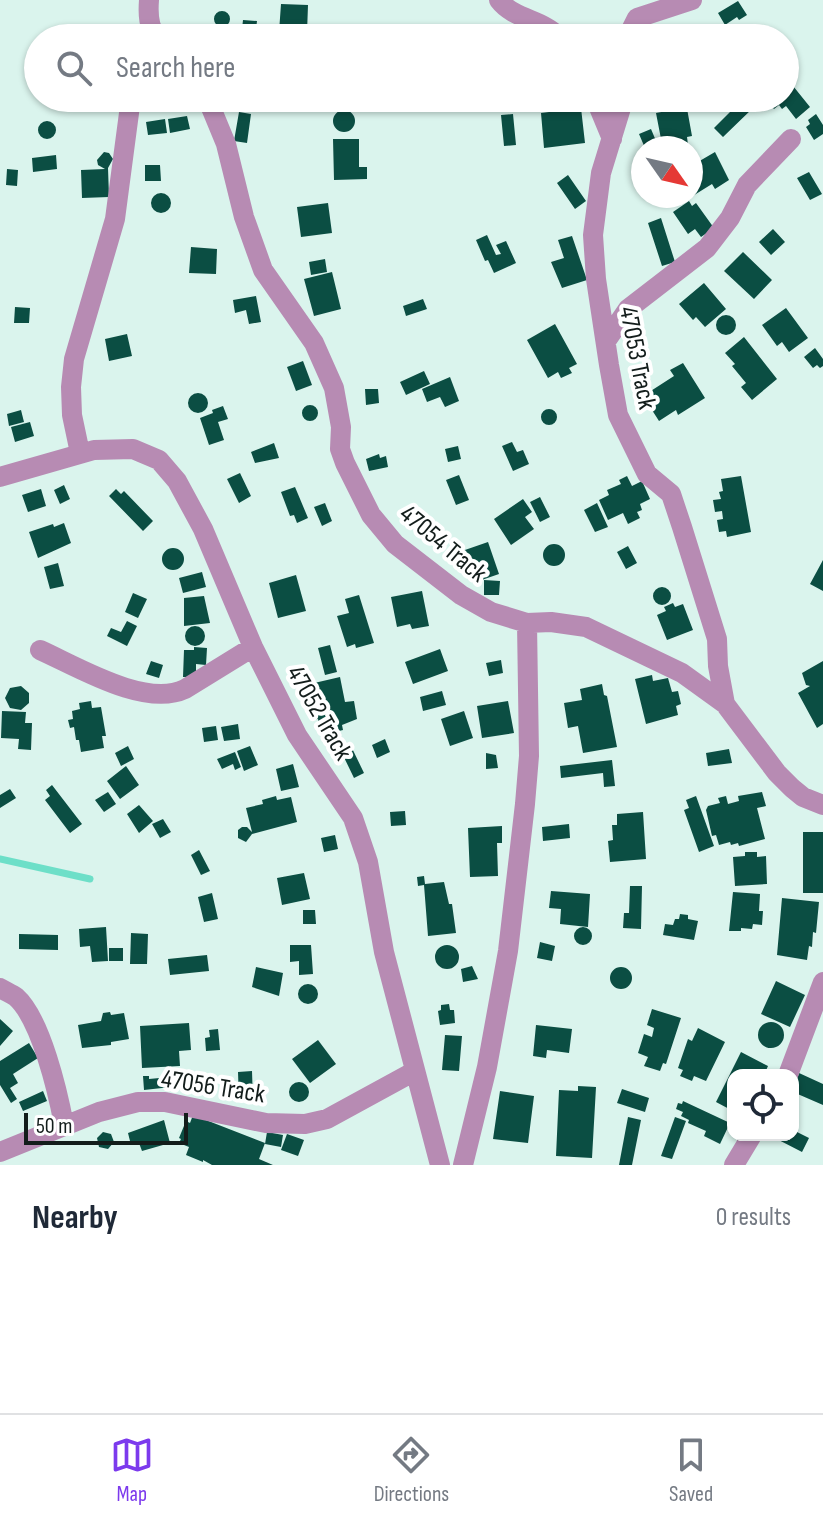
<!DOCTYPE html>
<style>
:root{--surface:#fff;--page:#f2f2f3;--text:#1f2937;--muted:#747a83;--line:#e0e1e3;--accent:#7c3aed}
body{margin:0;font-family:"Sofia Sans Condensed",sans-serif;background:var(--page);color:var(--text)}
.controls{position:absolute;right:24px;bottom:24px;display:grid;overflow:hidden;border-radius:16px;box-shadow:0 2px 6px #0004}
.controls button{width:72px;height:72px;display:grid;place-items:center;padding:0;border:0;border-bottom:2px solid var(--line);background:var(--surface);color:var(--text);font:40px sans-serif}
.compass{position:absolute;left:631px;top:136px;width:72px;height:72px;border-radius:50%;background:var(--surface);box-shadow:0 2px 6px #0004;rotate:124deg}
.scale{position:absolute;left:24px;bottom:20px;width:164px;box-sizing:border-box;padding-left:8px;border:4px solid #131d1b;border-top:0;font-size:22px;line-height:28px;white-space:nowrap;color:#131d1b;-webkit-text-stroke:6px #fff;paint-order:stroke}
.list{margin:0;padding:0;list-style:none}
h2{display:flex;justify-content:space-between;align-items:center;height:104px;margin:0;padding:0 32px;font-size:34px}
h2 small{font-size:26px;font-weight:400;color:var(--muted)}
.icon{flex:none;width:44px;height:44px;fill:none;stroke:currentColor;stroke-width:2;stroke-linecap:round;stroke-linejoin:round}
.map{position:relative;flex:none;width:823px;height:1165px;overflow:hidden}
.search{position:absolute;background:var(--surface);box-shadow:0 2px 6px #0004;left:24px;right:24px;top:24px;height:88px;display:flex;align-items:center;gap:20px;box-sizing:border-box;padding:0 28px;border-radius:44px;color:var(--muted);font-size:30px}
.sheet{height:248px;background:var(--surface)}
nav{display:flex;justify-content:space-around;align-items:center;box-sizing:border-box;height:112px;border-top:2px solid var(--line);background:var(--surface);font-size:22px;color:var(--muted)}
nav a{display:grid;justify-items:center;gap:4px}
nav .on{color:var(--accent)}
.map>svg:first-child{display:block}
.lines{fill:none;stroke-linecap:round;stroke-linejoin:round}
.stream{stroke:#6ddfc8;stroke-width:7}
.building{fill:#0b4e43}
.minor{stroke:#b78bb3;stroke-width:20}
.labels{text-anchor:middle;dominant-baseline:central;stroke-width:8;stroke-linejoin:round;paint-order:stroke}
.street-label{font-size:26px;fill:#131d1b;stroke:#fff}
</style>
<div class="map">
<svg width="823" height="1165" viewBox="0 0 823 1165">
<rect width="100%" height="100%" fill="#daf4ed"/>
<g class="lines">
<path class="stream" d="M0,859L90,879"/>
</g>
<path class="building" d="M738,1L747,15L739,20L737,17L725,25L718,13Z
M281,4L308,5L307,33L279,32Z
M214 19a8 8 0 1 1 16 0a8 8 0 1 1-16 0Z
M243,20L257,21L255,38H241Z
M689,24L694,31L703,24L713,38H674L672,35Z
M785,76L810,107L796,119L786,106L782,109L779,105L774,109L765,98H785Z
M52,98H77L78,109H52Z
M176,98H190L192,110L178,112Z
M744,98L753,108L723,137L714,128Z
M686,103L692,136L687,137L688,145L666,148L665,139H661L656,113L672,110L671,106Z
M581,108L585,143L544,148L541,113Z
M333 121a11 11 0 1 1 22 0a11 11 0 1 1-22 0Z
M239,112L251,114L247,143L234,141Z
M513,114L516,145L504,146L501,115Z
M816,114L823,125V134L814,140L806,127L810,124L808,120Z
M187,116L190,129L170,133L168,119Z
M165,119L167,133L148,135L146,122Z
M38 130a9 9 0 1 1 18 0a9 9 0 1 1-18 0Z
M651,129L659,148H645L639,134Z
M333,139H359V167H367V179L334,180Z
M104,152L109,153L113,159L108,168L109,197L82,198L81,170L105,169L98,165L97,160Z
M715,152L729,180L715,189L712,184L691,197V166Z
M56,155L57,169L33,172L32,158Z
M145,165H160L161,181H145Z
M7,169L18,170L17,186L6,185Z
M809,172L822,194L810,200L797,178Z
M568,175L586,201L575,209L557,183Z
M151 203a10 10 0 1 1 20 0a10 10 0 1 1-20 0Z
M689,201L692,206L696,203L714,228L701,237L695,229L688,234L673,212Z
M328,203L332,233L301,237L297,207Z
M661,218L675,262L662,266L648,223Z
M773,229L785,242L771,255L759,242Z
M487,235L496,255L501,254L496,245L506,241L516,263L494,273L488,260L485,261L476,240Z
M572,236L587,280L562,288L551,262L564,258L558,240Z
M191,247L217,249L216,274L189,273Z
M743,252L772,280L754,299L724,271Z
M325,259L327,272L311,275L309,262Z
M332,272L341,309L314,316L304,279Z
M704,283L726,309L705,327L696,317L693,320L679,304Z
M256,296L261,322L249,324L246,310L235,313L233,300Z
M423,299L427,309L406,316L403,306Z
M15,307L30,308L29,323H14Z
M786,308L808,338L789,352L782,342L777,346L762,325Z
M716 325a10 10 0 1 1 20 0a10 10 0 1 1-20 0Z
M555,324L577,364L569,368L572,373L561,378L558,372L548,378L527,340Z
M127,334L132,356L109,361L105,339Z
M744,337L777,379L752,400L741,387L746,383L732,366L735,364L725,353Z
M815,348L823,359V366L820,368L817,365L813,368L804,357Z
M303,361L312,385L296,391L287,367Z
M683,363L705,398L678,415L676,410L659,421L643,396L674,376L670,370Z
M424,371L430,384L406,395L400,382Z
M450,377L459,401L445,407L440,397L427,402L422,389Z
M365,389H378L379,403L366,405Z
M188 403a10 10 0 1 1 20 0a10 10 0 1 1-20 0Z
M302 413a8 8 0 1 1 16 0a8 8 0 1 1-16 0Z
M223,406L228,419L218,422L224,440L209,445L200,418L213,413L212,410Z
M541 417a8 8 0 1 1 16 0a8 8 0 1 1-16 0Z
M21,410L24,422L9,426L7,414Z
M30,422L34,436L15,442L11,427Z
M512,442L517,452L523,450L529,464L513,471L502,446Z
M274,443L279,458L255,463L251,452Z
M458,446L461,459L448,462L445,449Z
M379,454L380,458L386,456L388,467L369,471L366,459Z
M240,473L251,496L239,503L227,479Z
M459,475L469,500L456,505L446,480Z
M627,476L632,486L642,481L650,499L640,504L642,510L637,512L640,518L628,524L623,513L608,520L599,500L609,495L607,490L621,484L619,480Z
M741,476L751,532L727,537L726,531L719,532L717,520L723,519L722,511L715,512L713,500L721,499L719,492L723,491L721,479Z
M64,485L70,499L60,504L54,490Z
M295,487L308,518L297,523L294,515L290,516L281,492Z
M41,489L46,506L28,512L22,495Z
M116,489L121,494L124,491L153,521L143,531L109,496Z
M540,497L550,517L540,522L530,502Z
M523,499L532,512L525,517L534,529L511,545L494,519Z
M325,503L332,521L322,526L314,507Z
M597,503L608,527L595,532L584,510Z
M64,523L71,543L38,558L29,532L53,524L54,527Z
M488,542L499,574L473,583L471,575L465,577L462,567L467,565L462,551Z
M543 555a11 11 0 1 1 22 0a11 11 0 1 1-22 0Z
M628,546L637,563L626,569L617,552Z
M162 559a11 11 0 1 1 22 0a11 11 0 1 1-22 0Z
M823,560V591L810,584Z
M58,563L64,586L50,589L44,567Z
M202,572L206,587L183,593L179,578Z
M296,575L306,611L278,618L269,583Z
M484,580L500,581L499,595H484Z
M653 596a9 9 0 1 1 18 0a9 9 0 1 1-18 0Z
M422,591L429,626L412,629L410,624L397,627L391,597Z
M133,593L147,599L138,618L125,612Z
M359,595L374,643L356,648L355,644L347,647L337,616L349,613L345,599Z
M204,596L210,623L184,626V598Z
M673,603L675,607L683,604L693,630L667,640L657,615L666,611L664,607Z
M127,621L137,626L127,646L107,636L111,628L121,632Z
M185 636a10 10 0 1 1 20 0a10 10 0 1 1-20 0Z
M330,645L337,672L325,675L318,648Z
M194,647L207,648L206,665L196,664V677H183L184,650H194Z
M440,649L448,671L413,684L405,662Z
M501,660L503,673L489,676L486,663Z
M151,661L163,665L159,678L146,674Z
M823,661V724L817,728L798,693L810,686L806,685L802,673Z
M652,675L653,681L668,678L672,692L678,691L681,704L676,706L678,715L646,724L635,679Z
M340,677L345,702L354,701L357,719L342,725L343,730L327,734L326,729L320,730L318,719L313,720L310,704H314L310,684Z
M602,684L604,695L607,696L617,747L583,753L578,726L568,728L564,703L582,700L580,689Z
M21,686L29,693V703L21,710L10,708L5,698L10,688Z
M442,691L446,705L423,711L420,697Z
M91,701L92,708L101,707L106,736H102L104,748L81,752L79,740H76L74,727L70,728L68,720L73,719L72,711L80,709L79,703Z
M508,701L514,733L482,738L477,706Z
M2,711L26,712L25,723H32L31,750L18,749L19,739L1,738Z
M464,711L473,738L450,746L441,719Z
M238,724L240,739L224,741L221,727Z
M216,726L218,740L204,742L202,728Z
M385,739L390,752L377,758L372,745Z
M349,742L364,773L354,778L339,747Z
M128,746L134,759L121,766L115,753Z
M250,746L258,765L244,771L237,751Z
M729,749L732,763L708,766L706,753Z
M235,752L241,767L235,770L233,764L222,769L217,759Z
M486,753L496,755L498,768L486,769Z
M612,760L615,786L604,787L603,773L561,778L560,766Z
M293,764L299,787L281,791L276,769Z
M126,766L139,785L120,799L107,781Z
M52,785L82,824L70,833L45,800L50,796L46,790Z
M10,789L16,798L0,808V795Z
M108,792L116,804L104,812L95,800Z
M762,792L766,806L757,808L765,839L739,846L738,843L731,845L730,842L719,845L716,835L712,836L706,810L708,806L720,803L718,798L726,796L728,804L739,801L738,796Z
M276,796L277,800L291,797L297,822L252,834L246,842L238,838V830L242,827H247L252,832L246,808L263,804L262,800Z
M696,796L714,846L699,852L684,810L689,808L686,800Z
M139,805L153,821L139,833L127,814Z
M405,811L406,825L391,826L390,812Z
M643,812L646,859L610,862L608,841L613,840L612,825H617V814Z
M163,819L171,832L160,838L152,824Z
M569,824L570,838L543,841L542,827Z
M502,826V843H497L498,876L470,877L468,828Z
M803,832H823V893H803Z
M335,835L338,849L324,852L321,838Z
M199,850L210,871L201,875L191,855Z
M745,852H757V857L766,856L767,884L735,886L733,857L745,856Z
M304,873L310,899L282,905L277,878Z
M424,876L425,884L444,882L449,904H452L456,933L428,936L424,885L418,886L417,877Z
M630,886H642L641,929L623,928L624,913H629Z
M551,891L590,894L588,927L560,924L561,909L549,908Z
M733,892L760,894L759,911H763L762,925L753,924L752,929L741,928V931H729Z
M212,893L218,919L204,922L198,897Z
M782,898L819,902L816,933L813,932L812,947L809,946L807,960L777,955Z
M303,910H315L316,924H303Z
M680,914L688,915V919L698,921L694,940L663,935L665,924L673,925L675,919H679Z
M106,927L108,961L92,962L90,946L80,947L79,929Z
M574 936a9 9 0 1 1 18 0a9 9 0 1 1-18 0Z
M131,933L148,934L147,964H130Z
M19,934L58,935V950L19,949Z
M540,942L555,946L552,961L537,958Z
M290,945H311L313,974L299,975V961L290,962Z
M435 957a12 12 0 1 1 24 0a12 12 0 1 1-24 0Z
M109,948H123V961H109Z
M207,955L209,971L170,975L168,959Z
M472,966L478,979L463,982L461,969Z
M256,967L283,973L279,996L252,987Z
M610 978a11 11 0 1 1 22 0a11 11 0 1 1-22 0Z
M776,981L805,995L790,1027L761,1014Z
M298 994a10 10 0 1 1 20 0a10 10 0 1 1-20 0Z
M449,1004L450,1010H454L455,1023L440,1025L438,1011L441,1010V1005Z
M652,1009L681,1018L666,1064L663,1063L660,1071L644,1066L648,1057L638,1053L644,1034L652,1037L654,1028L647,1025Z
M110,1012L111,1015L124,1013L129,1039L111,1042V1045L82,1048L78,1025L101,1021L103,1013Z
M0,1019L13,1031L0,1046Z
M758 1035a13 13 0 1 1 26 0a13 13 0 1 1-26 0Z
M189,1023L191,1050L179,1051L180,1066L142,1068L140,1026Z
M536,1025L572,1029L569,1053L547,1050L546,1058L533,1056Z
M698,1028L725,1042L706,1081L694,1076L692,1081L680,1076L683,1070L678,1068L688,1039L692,1041Z
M218,1029L220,1050L206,1051L205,1038L210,1037L209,1030Z
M445,1035L462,1036L459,1071L442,1070Z
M318,1040L336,1064L310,1083L292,1059Z
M29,1043L38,1058L13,1074L18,1083L10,1088L17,1099L11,1103L0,1085V1061Z
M741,1052L768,1066L764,1075H733V1111L716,1102Z
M252,1071L253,1101L239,1102L238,1072Z
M799,1073L823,1084V1105L793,1092Z
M143,1076H149V1079L170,1077L171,1087L144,1090Z
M289 1092a10 10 0 1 1 20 0a10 10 0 1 1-20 0Z
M578,1086L596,1087L592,1158L556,1156L559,1090L578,1091Z
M622,1089L649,1098L645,1112L617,1103Z
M43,1091L47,1101L23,1111L19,1102Z
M500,1091L534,1096L528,1143L493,1139Z
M683,1101L730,1123L720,1144L704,1136L706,1131L688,1123L689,1120L681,1116L683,1112L676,1109L678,1103L682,1104Z
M193,1115L265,1143L259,1159L273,1165H212L203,1160V1162L186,1155L189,1147L179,1143L181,1139L179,1138L186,1121L190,1123Z
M628,1117L641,1120L632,1165H619Z
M675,1117L686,1121L672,1159L661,1156Z
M164,1120L170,1143L142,1151L139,1143L131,1145L128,1133Z
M793,1130L809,1138L802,1152L769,1135H793Z
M103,1132L111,1134L114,1142L108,1149L99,1147L97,1138Z
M267,1132L283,1135L281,1147L265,1144Z
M287,1134L304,1140L298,1156L281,1150Z"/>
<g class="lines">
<path class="minor" d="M149,0C148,13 148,29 158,38
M499,0C514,20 543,19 560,38
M627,38L637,18L692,0
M207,98L226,144L244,217L263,270L314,343L334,388L341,427L340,449L345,463L371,515L395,544L461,595L491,612L527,623L551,622L586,627L682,673L725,704L777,773L792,788L803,797L823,805
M595,98L612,139
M624,98L601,173L593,235L596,279L609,365L618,415L647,474L671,494L682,527L717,639L718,666L725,704
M606,341L628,309L707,248L730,218L747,185L791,139
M80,453L72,415L71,387L74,359L115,219L131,98
M0,477L94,450L133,449L159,460L177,481L203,529L253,647L297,735L353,818L368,862L384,952L440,1165
M40,650C78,667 145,708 185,689L253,647
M0,988C5,991 12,994 16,997C41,1019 58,1093 64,1125
M788,1075L823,982
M0,1152L99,1112L138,1102H165L266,1123L305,1124L327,1119L415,1071
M463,1165L487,1067L508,951L525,804L529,756L527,623
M734,1165L752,1135"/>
</g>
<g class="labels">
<g class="street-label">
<text transform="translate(637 358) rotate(79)">47053 Track</text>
<text transform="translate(443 544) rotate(40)">47054 Track</text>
<text transform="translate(319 713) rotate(60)">47052 Track</text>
<text transform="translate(213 1087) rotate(9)">47056 Track</text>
</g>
</g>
</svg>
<div class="controls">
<button><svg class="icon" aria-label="locate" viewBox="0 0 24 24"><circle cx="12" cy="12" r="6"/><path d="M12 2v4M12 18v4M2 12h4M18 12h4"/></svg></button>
</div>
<svg class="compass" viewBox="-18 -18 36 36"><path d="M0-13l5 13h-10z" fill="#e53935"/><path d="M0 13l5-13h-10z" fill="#747a83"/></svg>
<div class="scale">50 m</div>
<div class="search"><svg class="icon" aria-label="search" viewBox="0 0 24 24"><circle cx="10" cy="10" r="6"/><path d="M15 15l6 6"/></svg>Search here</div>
</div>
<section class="sheet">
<h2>Nearby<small>0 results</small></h2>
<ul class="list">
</ul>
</section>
<nav>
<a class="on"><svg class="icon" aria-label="map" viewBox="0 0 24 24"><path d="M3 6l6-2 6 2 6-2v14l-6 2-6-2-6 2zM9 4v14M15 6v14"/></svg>Map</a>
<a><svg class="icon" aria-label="directions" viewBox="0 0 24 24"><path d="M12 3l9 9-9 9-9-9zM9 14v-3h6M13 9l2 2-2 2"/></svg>Directions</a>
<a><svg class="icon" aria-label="saved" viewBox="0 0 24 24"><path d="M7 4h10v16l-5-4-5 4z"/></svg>Saved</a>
</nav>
